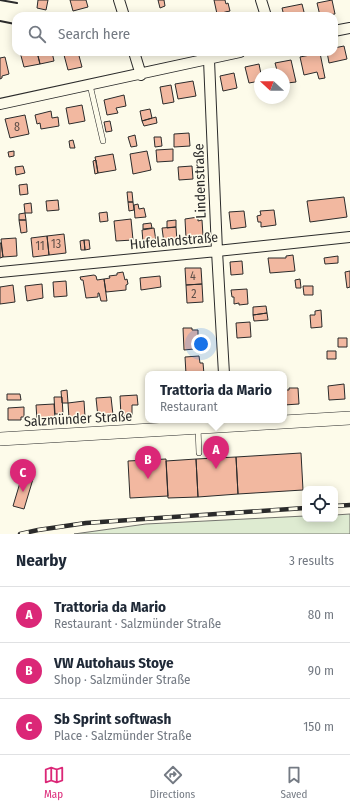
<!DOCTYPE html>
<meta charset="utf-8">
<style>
:root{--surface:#fff;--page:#f2f2f3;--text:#1f2937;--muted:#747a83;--line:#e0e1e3;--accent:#db2777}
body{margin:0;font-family:"Fira Sans Condensed",sans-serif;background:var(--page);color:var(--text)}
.controls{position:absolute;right:12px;bottom:12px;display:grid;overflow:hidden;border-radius:8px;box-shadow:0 2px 10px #0003}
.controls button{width:36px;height:36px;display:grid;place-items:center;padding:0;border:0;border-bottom:1px solid var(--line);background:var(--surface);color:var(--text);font:20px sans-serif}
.compass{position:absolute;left:254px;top:68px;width:36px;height:36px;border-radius:50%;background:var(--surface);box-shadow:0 2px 10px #0003;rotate:291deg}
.you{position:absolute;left:201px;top:344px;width:14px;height:14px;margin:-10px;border:3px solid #fff;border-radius:50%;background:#1a73e8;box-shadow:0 0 0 6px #1a73e833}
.badge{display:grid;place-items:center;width:26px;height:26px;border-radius:50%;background:var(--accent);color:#fff;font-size:13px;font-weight:700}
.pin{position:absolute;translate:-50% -33px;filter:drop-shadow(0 1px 2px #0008)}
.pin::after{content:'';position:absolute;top:21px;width:14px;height:12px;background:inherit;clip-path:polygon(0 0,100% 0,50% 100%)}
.popup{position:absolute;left:145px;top:371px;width:142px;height:52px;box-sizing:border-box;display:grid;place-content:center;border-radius:8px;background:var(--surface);filter:drop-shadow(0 1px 3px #0005);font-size:13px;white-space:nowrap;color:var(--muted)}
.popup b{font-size:15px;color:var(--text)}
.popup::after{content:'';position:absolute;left:50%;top:100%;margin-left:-8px;border:8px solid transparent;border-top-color:var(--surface)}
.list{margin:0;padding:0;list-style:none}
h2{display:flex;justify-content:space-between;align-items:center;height:52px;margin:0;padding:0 16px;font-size:17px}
h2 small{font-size:13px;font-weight:400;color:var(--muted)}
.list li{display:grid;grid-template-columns:26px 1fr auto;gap:12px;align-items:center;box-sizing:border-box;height:56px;padding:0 16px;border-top:1px solid var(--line)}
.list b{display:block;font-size:15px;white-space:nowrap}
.list p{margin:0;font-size:13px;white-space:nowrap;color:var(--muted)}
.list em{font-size:13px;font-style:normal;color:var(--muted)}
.icon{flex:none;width:22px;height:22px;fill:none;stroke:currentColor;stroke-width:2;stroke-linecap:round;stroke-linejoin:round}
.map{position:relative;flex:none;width:350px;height:534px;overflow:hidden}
.search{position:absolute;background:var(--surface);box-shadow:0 2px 10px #0003;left:12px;right:12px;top:12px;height:44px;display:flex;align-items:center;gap:10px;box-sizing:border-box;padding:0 14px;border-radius:12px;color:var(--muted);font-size:15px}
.sheet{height:220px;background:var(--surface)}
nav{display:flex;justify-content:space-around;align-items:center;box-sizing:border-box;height:56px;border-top:1px solid var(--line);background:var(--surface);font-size:11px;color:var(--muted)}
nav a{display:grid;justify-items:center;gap:2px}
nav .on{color:var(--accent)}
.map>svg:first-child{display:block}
.green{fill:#deebd1;stroke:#74746e}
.building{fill:#f2b8a0;stroke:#2b2b2b}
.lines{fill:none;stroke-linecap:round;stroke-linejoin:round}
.service-casing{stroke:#2b2b2b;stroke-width:6}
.minor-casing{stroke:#2b2b2b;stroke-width:12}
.secondary-casing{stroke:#2b2b2b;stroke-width:14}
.service{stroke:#fdfbea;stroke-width:5}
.minor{stroke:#fdfbea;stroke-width:10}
.secondary{stroke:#fdfbea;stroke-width:13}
.rail-casing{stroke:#2b2b2b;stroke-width:4.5}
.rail{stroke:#fdfbea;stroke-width:3;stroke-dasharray:9;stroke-linecap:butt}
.wall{stroke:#2b2b2b;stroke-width:2}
.labels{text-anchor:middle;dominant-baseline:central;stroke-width:3;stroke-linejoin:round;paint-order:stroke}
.number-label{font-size:12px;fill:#5d4e48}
.street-label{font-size:14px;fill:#2b2b2b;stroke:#fdfbea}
</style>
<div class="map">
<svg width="350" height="534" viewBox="0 0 350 534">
<rect width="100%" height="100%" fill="#fdfbea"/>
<path class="green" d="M350,514V534H74L146,524L305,516V519H335V515Z"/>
<path class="building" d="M38,0H48L46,10L37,8Z
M70,0H86L88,7L73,11Z
M158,0H164L165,6L160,8Z
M214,0H225L226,4L228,3L230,11L217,14Z
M332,0L335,14L320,16L317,3Z
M302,4L305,16H284L282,8Z
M227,12V16H219V14Z
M344,46L347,59L329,63L327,52H334V48Z
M20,52H37L40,64L24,67Z
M37,52H52L54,61L40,64Z
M75,52H78L82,67L68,70L64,55Z
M145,52H161L146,55Z
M320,53L325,78L319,79L317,72L304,75L300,57Z
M5,57L9,74L2,76V78L0,79V58Z
M291,60L296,82L287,83L286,79H284V74H278L275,63Z
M259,64L261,74H260V81L249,83L245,67Z
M234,73L237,88L223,91L220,76Z
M193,81L196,96L178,99L175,84Z
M171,85L174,102L163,104L160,87Z
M124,95L126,106L116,108L118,113L107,115L104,100Z
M82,105L85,121L69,124L66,108Z
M150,109L152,118L142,121L140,111Z
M51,111L52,118L58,117L59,126L41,129L40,123L37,124L35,115Z
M25,115L29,134L10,138L5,119Z
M156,117L157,123L144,126L142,121Z
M110,121L112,131L106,132L104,122Z
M189,133L190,146L174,147V134Z
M135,135L137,146L131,147L128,137Z
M154,137H161L162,146L155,147Z
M73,140L75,148H70L69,141Z
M173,149V161L157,162L156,150Z
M14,151V156L9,157L8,152Z
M147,151L151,170L133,174L130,154Z
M113,154L116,170L98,173L95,157Z
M96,160L98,173L95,174L93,161Z
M23,166L25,173L16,175L15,167Z
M192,166L193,179L179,180L178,167Z
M27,184L28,194L20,195L19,185Z
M127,192H132L133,202H128Z
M344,197L347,217L310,222L307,201Z
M58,200L59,210L47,211L46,201Z
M128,202H133L134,210L129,211Z
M31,203L32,213H25L24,204Z
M138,204L139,209L144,208L146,217L135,218L134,205Z
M274,210L276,225L261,227V222H258L257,216L261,215L260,211Z
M244,211L246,227L231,229L229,212Z
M107,212L108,221L100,222L99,213Z
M25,213L26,220H19V214Z
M198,217V221L202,220L203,236L186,238L185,219Z
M131,219L133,240L116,241L114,221Z
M19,220H26L27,232L21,233Z
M176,220V227L167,228V221Z
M151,223L152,228L143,229V224Z
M176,227L177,241L164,243L162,228Z
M154,228L156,241L143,242L142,230Z
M64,234L66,253L49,255L47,236Z
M47,236L49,255L33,257L31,238Z
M16,238L17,256L3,257L1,239Z
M84,240H89L90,249L85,250Z
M84,240L85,250H81L80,241Z
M0,243H1L3,257L0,258Z
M293,255L295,271L270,273L268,258H286V256Z
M338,256V263L325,264L324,258Z
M242,261L243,274L231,275L230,262Z
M185,268H201L202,284L186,285Z
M350,271V287L347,288L345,272Z
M123,272L125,280L127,279L128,284L126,285V290L106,292L104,279L110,278L109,276L117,275V273Z
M94,275L96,276L97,280L104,279L107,301H101L99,293H98V297L86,298L83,280H81L80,277Z
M160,276L161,287L141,290L140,278Z
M300,279L301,288H296L295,280Z
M66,281L67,296L54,297L53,282Z
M42,284L43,298L27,301L25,286Z
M202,284L203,302L187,303L186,285Z
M13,285L15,302L0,304V287Z
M303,286H313V295H304Z
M247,289L248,304L239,305V303L234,304V297H232L231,290Z
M266,306L267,313L253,315V307Z
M321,310L322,327L311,328L310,315H315V311Z
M267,313L268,320L254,321L253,315Z
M250,322L251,337L237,338L236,323Z
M183,328H192V330H198V336H203L204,348L184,350Z
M338,338H347V347H338Z
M327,351H336V359H327Z
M199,356L200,363H203L204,374H186L185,357Z
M344,384L345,399L329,400L328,386Z
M289,388H298L299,404L284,405V390H289Z
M67,390L68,403H62L61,391Z
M7,394H20L21,400H7Z
M137,395L138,405H132V415L121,416L120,396Z
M54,397H62L63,414H55Z
M111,397L113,415L98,417L96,398Z
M84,401L85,417L69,418L68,403Z
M54,404L55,419L37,420L36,405Z
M24,407V417H21V420H8V408Z
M301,453L303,490L238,494L236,457Z
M236,457L238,494L198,497L196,459Z
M166,459L168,496L130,498L128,461Z
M196,459L198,497L168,498L166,461Z
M22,476L33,479L24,509L13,506Z"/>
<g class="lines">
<defs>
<path id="service" d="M90,85L103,141
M198,428L199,453"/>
<path id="minor" d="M119,0L124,16
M261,0L266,16
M334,31L350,28
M134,52L141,75
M209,60L217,251L224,374
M0,104L240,52
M0,272L217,251L350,237"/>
<path id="secondary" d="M0,439L350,418"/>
</defs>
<use href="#service" class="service-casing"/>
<use href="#minor" class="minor-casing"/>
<use href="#secondary" class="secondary-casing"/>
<use href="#service" class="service"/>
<use href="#minor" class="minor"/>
<use href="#secondary" class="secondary"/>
<defs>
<path id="rail" d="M335,506L350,505
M20,534L38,530L86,523L305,508"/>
</defs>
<use href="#rail" class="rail-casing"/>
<use href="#rail" class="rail"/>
<path class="wall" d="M0,0L17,3
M0,21L15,24"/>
</g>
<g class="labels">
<g class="number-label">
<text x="17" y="127">8</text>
<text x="56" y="244">13</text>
<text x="40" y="246">11</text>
<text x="193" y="276">4</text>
<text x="194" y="294">2</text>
</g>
<g class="street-label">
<text transform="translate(200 181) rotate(-92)">Lindenstraße</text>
<text transform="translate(174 241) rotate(-5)">Hufelandstraße</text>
<text transform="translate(78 419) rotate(-3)">Salzmünder Straße</text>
</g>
</g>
</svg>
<div class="controls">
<button><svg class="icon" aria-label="locate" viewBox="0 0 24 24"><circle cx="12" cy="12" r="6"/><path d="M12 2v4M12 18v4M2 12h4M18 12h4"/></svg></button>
</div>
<svg class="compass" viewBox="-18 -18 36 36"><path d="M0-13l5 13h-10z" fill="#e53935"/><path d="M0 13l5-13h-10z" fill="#747a83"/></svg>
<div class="you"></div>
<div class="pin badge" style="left:216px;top:469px">A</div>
<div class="popup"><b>Trattoria da Mario</b>Restaurant</div>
<div class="pin badge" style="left:148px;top:479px">B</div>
<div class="pin badge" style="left:23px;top:492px">C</div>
<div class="search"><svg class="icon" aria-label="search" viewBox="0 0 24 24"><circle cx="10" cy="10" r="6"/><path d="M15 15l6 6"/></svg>Search here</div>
</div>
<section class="sheet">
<h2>Nearby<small>3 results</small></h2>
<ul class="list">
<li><span class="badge">A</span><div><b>Trattoria da Mario</b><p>Restaurant · Salzmünder Straße</p></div><em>80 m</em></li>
<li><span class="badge">B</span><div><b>VW Autohaus Stoye</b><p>Shop · Salzmünder Straße</p></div><em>90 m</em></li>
<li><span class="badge">C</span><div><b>Sb Sprint softwash</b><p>Place · Salzmünder Straße</p></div><em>150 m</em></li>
</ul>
</section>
<nav>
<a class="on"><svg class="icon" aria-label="map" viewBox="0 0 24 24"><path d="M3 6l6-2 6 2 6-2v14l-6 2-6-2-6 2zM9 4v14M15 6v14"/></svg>Map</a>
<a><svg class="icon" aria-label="directions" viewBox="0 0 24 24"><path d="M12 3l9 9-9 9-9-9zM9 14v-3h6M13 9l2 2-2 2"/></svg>Directions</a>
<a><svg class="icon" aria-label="saved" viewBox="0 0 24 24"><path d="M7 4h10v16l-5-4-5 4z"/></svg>Saved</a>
</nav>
